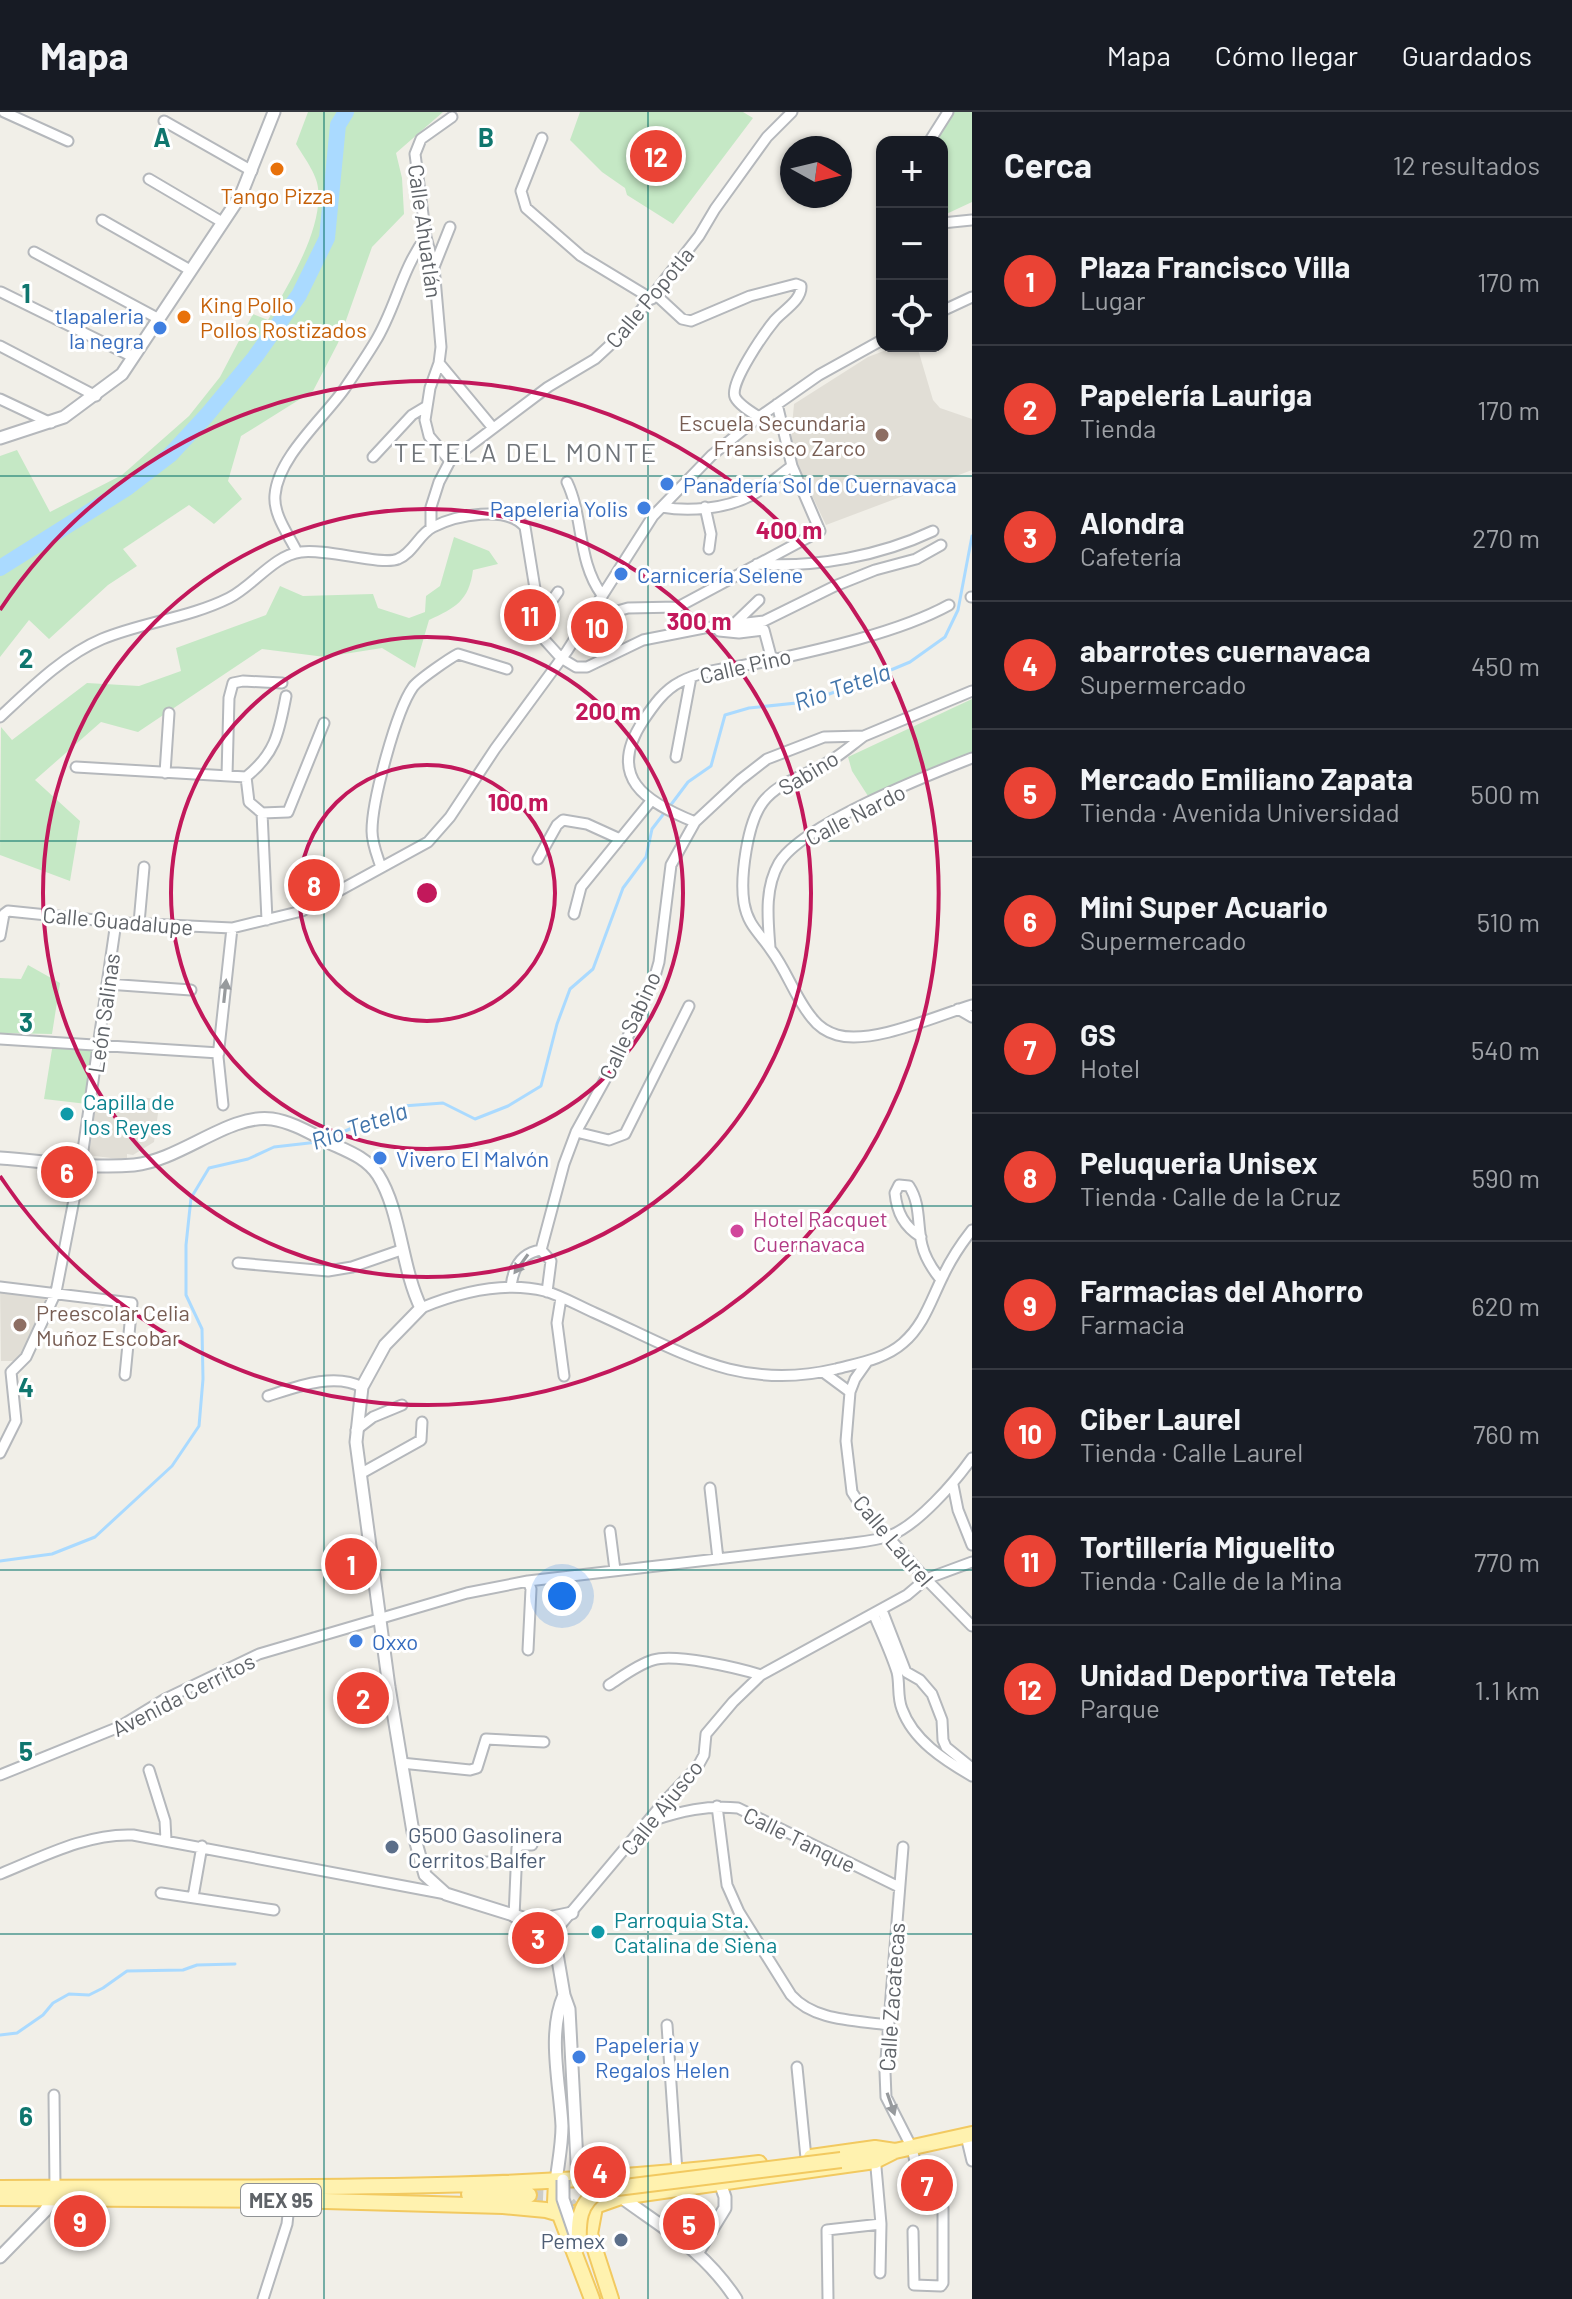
<!DOCTYPE html>
<html lang="es">
<meta charset="utf-8">
<style>
:root{--surface:#171b24;--page:#242831;--text:#f1f3f6;--muted:#9ea1a6;--line:#363941;--accent:#ea4335}
body{margin:0;font-family:Barlow,sans-serif;background:var(--page);color:var(--text)}
.controls{position:absolute;right:24px;top:24px;display:grid;overflow:hidden;border-radius:16px;box-shadow:0 2px 6px #0004}
.controls button{width:72px;height:72px;display:grid;place-items:center;padding:0;border:0;border-bottom:2px solid var(--line);background:var(--surface);color:var(--text);font:40px sans-serif}
.compass{position:absolute;left:780px;top:24px;width:72px;height:72px;border-radius:50%;background:var(--surface);box-shadow:0 2px 6px #0004;rotate:98deg}
.you{position:absolute;left:562px;top:1484px;width:28px;height:28px;margin:-20px;border:6px solid #fff;border-radius:50%;background:#1a73e8;box-shadow:0 0 0 12px #1a73e833}
.badge{display:grid;place-items:center;width:52px;height:52px;border-radius:50%;background:var(--accent);color:#fff;font-size:26px;font-weight:700}
.pin{position:absolute;translate:-50% -50%;border:4px solid #fff;box-shadow:0 2px 8px #0006}
.list{margin:0;padding:0;list-style:none}
h2{display:flex;justify-content:space-between;align-items:center;height:104px;margin:0;padding:0 32px;font-size:34px}
h2 small{font-size:26px;font-weight:400;color:var(--muted)}
.list li{display:grid;grid-template-columns:52px 1fr auto;gap:24px;align-items:center;box-sizing:border-box;height:128px;padding:0 32px;border-top:2px solid var(--line)}
.list b{display:block;font-size:30px;white-space:nowrap}
.list p{margin:0;font-size:26px;white-space:nowrap;color:var(--muted)}
.list em{font-size:26px;font-style:normal;color:var(--muted)}
.icon{flex:none;width:44px;height:44px;fill:none;stroke:currentColor;stroke-width:2;stroke-linecap:round;stroke-linejoin:round}
.map{position:relative;flex:none;width:972px;height:2187px;overflow:hidden}
header{display:flex;align-items:center;gap:48px;box-sizing:border-box;height:112px;padding:0 40px;background:var(--surface);border-bottom:2px solid var(--line)}
header strong{font-size:38px}
nav{display:flex;gap:44px;margin-inline-start:auto;font-size:28px}
main{display:flex}
aside{flex:1;background:var(--surface)}
.map>svg:first-child{display:block}
.education{fill:#e1ded6}
.green{fill:#c5e8c5}
.lines{fill:none;stroke-linecap:round;stroke-linejoin:round}
.stream{stroke:#aadaff;stroke-width:3}
.river{stroke:#aadaff;stroke-width:16}
.primary-tunnel{stroke:#ccccc8;stroke-width:14;stroke-dasharray:14 7;stroke-linecap:butt}
.minor-casing{stroke:#b5b8bc;stroke-width:13}
.tertiary-casing{stroke:#b5b8bc;stroke-width:15}
.primary-casing{stroke:#f2c960;stroke-width:18}
.minor{stroke:#fff;stroke-width:9}
.tertiary{stroke:#fff;stroke-width:11}
.primary{stroke:#fff2af;stroke-width:14}
.tertiary-bridge-casing{stroke:#b5b8bc;stroke-width:15;stroke-linecap:butt}
.primary-bridge-casing{stroke:#f2c960;stroke-width:18;stroke-linecap:butt}
.tertiary-bridge{stroke:#fff;stroke-width:11}
.primary-bridge{stroke:#fff2af;stroke-width:14}
.oneway{fill:#979a9d}
.grid{fill:none;stroke:#0f766e;stroke-width:2;stroke-opacity:0.55}
.ring{fill:none;stroke:#c2185b;stroke-width:4}
.food-dot{fill:#e8710a;stroke:#fff;stroke-width:3}
.shop-dot{fill:#3f7fe0;stroke:#fff;stroke-width:3}
.education-dot{fill:#8d6e63;stroke:#fff;stroke-width:3}
.culture-dot{fill:#0f9aa8;stroke:#fff;stroke-width:3}
.hotel-dot{fill:#d1479c;stroke:#fff;stroke-width:3}
.service-dot{fill:#5c6f8a;stroke:#fff;stroke-width:3}
.labels{text-anchor:middle;dominant-baseline:central;stroke-width:6;stroke-linejoin:round;paint-order:stroke}
.shield{fill:#fff;stroke:#8f9295;stroke-width:2}
.shield-label{font-size:20px;font-weight:bold;fill:#5f6368}
.food-label{font-size:22px;fill:#c56008;stroke:#fff}
.street-label{font-size:22px;fill:#5f6368;stroke:#fff}
.shop-label{font-size:22px;fill:#366cbe;stroke:#fff;text-anchor:start}
.education-label{font-size:22px;fill:#785e54;stroke:#fff;text-anchor:end}
.culture-label{font-size:22px;fill:#0d838f;stroke:#fff;text-anchor:start}
.hotel-label{font-size:22px;fill:#b23c85;stroke:#fff;text-anchor:start}
.service-label{font-size:22px;fill:#4e5e75;stroke:#fff;text-anchor:start}
.water-label{font-size:24px;font-style:italic;fill:#4174aa;stroke:#fff}
.quarter-label{font-size:26px;letter-spacing:2px;fill:#70757a;stroke:#fff}
.grid-label{font-size:26px;text-anchor:middle;font-weight:bold;fill:#0f766e;stroke:#fff;stroke-width:6;stroke-linejoin:round;paint-order:stroke}
.centre{fill:#c2185b;stroke:#fff;stroke-width:4}
.ring-label{font-size:24px;text-anchor:middle;font-weight:bold;fill:#c2185b;stroke:#fff;stroke-width:6;stroke-linejoin:round;paint-order:stroke}
</style>
<header>
<strong>Mapa</strong>
<nav><a>Mapa</a><a>Cómo llegar</a><a>Guardados</a></nav>
</header>
<main>
<div class="map">
<svg width="972" height="2187" viewBox="0 0 972 2187">
<rect width="100%" height="100%" fill="#f1efe8"/>
<path class="education" d="M897,234H917L933,288L940,296L972,307V358L826,413L795,348L791,326L794,292L868,245Z
M125,984L160,987L154,1030L133,1043L127,1042V1048L87,1043L93,999L122,1000Z
M0,1172L56,1180L24,1249H1Z"/>
<path class="green" d="M308,0H443L396,41L402,66L404,102L372,135L338,231L313,279L241,324L228,369L242,387L214,412L189,393L123,437L137,454L108,473L49,527L29,508L0,545V344L17,338L50,400L122,363L189,304L220,265L253,202L268,208C288,173 323,118 318,76C317,62 303,44 296,32Z
M580,0H743L753,6L673,112L627,83L625,76L602,60L570,28Z
M950,0H972V90L942,104V30H932Z
M454,425L489,439L498,452L473,458C469,489 455,496 429,508L415,556L382,536L325,545L262,537L138,620L101,610L35,668L80,709L70,769L0,743L1,615L12,628L87,571L139,574L181,559L176,536L266,503L280,474L303,484L373,482L378,496L409,506L425,500L426,484L440,474Z
M972,587V641L868,684L852,659L848,645Z
M28,853L60,871L52,922L0,921V866L21,867Z
M53,931L96,935L87,992L44,987Z"/>
<g class="lines">
<path class="stream" d="M670,694L688,670L711,654L725,603L749,596L806,590L855,573L910,550L945,525L958,498L972,424
M329,1026L403,994L443,991L475,1007L508,994L541,974L557,912L570,877L593,857L623,776L646,745L652,717L665,700
M0,1449L52,1442L95,1425L172,1354L199,1314L203,1267L202,1217L186,1183V1133L191,1086L209,1056L248,1047L274,1035L318,1030
M0,1923L17,1921L43,1903L53,1891L69,1882L89,1883L103,1876L127,1859L183,1858L197,1853L235,1852"/>
<path class="river" d="M0,456L127,376L170,343L207,303L255,245L299,183L327,126L338,13L346,0"/>
<path class="primary-tunnel" d="M529,2083C558,2084 569,2082 581,2112"/>
<defs>
<path id="minor" d="M4,0L68,29
M164,9L252,59
M542,26L521,79L526,96L581,144L652,187
M929,30L948,0
M149,67L222,110
M102,108L190,158
M942,111L972,108
M34,140L159,207
M434,155L450,115
M1,180L133,245
M655,182L682,207L691,209L750,184L796,172L801,174C802,188 784,198 775,208C765,220 729,271 735,285C739,293 751,300 759,305
M942,199L972,185
M0,234L96,284
M439,251L493,316
M0,287L51,311
M373,345L412,303L427,294
M450,349L429,324L425,308L430,276L439,251L441,235L434,155L426,125L415,42L421,27L452,5
M567,370C584,406 577,449 602,483
M662,395C688,400 725,397 750,384C765,377 778,364 792,354
M705,395L711,422L709,437
M431,415V395L439,370L450,349L548,275L595,247L623,221L699,124L715,97L767,25L792,0
M297,440C289,423 273,403 275,383C278,345 324,306 345,276C355,261 366,245 375,230C396,196 401,158 426,125
M757,452C815,456 880,444 933,419
M971,485H972
M539,507L558,480
M586,508L628,496L678,495L820,419L792,354L777,292
M733,513L759,488
M719,519L739,521L764,518L772,548
M0,605C30,577 64,543 102,527C143,510 189,506 229,486C253,474 274,443 301,440C325,436 382,454 398,447C413,441 419,422 433,415C456,403 507,393 525,415L543,526L561,546L576,555H587L643,528L704,516L764,509L835,474L875,458L916,447L941,433
M864,624C853,632 842,642 830,649C808,663 779,669 763,690C747,711 740,766 744,791C748,814 760,821 771,838C787,859 795,886 812,906C818,914 827,920 837,923C872,933 936,904 972,893
M676,645L691,565
M76,655L246,665
M165,661L169,601
M227,664L229,586L233,571L243,569L282,571
M246,665L249,690L262,701L267,808
M246,665C276,641 279,620 286,584
M262,701L288,700L324,611
M695,710C645,690 606,665 643,609C653,594 664,578 680,570C704,557 737,555 763,550C819,538 900,520 949,493
M538,747L557,713L563,708L587,712L620,727
M381,755C377,743 372,732 372,719C372,689 396,599 413,575C418,568 450,546 458,542L507,557
M574,802L581,775L651,689
M139,811L144,755
M0,824L4,802L8,799L125,811L232,816L302,799L428,730L450,705L495,637L567,539L653,404L712,343L759,305L819,263L882,228
M770,836C768,808 764,777 779,751C802,713 928,663 972,646
M107,872L191,878
M958,897L972,905
M0,927L219,941
M223,993L218,945L232,816
M576,1020L609,1028L625,1022L689,894
M921,1125C904,1114 897,1101 895,1081L899,1073L909,1074C921,1092 917,1113 922,1133C925,1146 933,1158 941,1168
M541,1138L564,1052L576,1020L623,935L653,871L659,850L671,753L695,710L740,668L767,647L824,625L864,624L972,579
M541,1138L551,1149L547,1180
M238,1151L328,1159L352,1155L401,1138
M0,1175L132,1191L125,1263
M511,1175C513,1156 521,1141 541,1138
M561,1186L557,1211L564,1264
M421,1196C460,1180 503,1169 545,1179C562,1184 579,1194 595,1201C680,1239 739,1280 836,1257C859,1251 885,1247 903,1231C924,1213 931,1188 943,1164C951,1147 961,1132 972,1118
M867,1250L855,1267L850,1280L846,1329L852,1380L863,1397L926,1467L972,1514
M823,1260L850,1280
M268,1284C296,1275 334,1260 362,1275
M356,1318L373,1305L402,1293
M0,1341L16,1309L11,1260L26,1245L56,1180L81,1052L116,810
M360,1362L421,1328L422,1310
M953,1373L958,1398L972,1433
M710,1376L718,1447
M610,1419L615,1458
M528,1469L531,1477L528,1538
M882,1498L906,1560L920,1568L932,1582L942,1608L943,1628L946,1635L972,1656
M874,1503C882,1522 891,1541 897,1560C900,1572 897,1585 902,1597C913,1628 944,1648 972,1664
M609,1573C623,1564 637,1553 653,1548C675,1541 738,1556 761,1563
M401,1651L470,1658L477,1656L486,1627L544,1630
M149,1658L165,1709L166,1728
M0,1663L119,1615L165,1587L259,1542L467,1481L528,1469L845,1432C859,1430 875,1429 889,1424C917,1414 955,1370 972,1346
M717,1694L727,1773L739,1800L791,1883C814,1909 854,1908 888,1913
M651,1709C681,1699 707,1693 738,1696L899,1775
M903,1735L885,1960L886,1985L912,2036L924,2089L929,2093L939,2092L943,2096V2171L941,2174L914,2173L913,2119
M483,1750H516
M0,1762C42,1745 87,1721 133,1723L446,1782
M161,1781L274,1798
M193,1785L202,1734
M514,1805L517,1736L520,1733H532
M552,1823L664,1690L698,1654L704,1643L706,1622L733,1590L761,1563L907,1483L926,1467L972,1450
M667,1913L677,2060
M797,1955L806,2046
M54,1983L55,2075
M966,2024L972,2049
M875,2044L881,2112L880,2161
M263,2187L287,2112L290,2084
M828,2187L827,2118L881,2112"/>
<path id="tertiary" d="M0,326L64,305L122,262L241,83L274,0
M0,1046C44,1049 90,1057 134,1053C181,1048 230,1001 272,1007C292,1010 310,1021 328,1030C347,1039 366,1045 378,1063C401,1099 401,1155 421,1196L385,1233L362,1275L356,1330L389,1575L413,1720L425,1763L446,1782L542,1812L550,1820L555,1830L564,1883L569,1897L578,2069
M534,1809L572,1801
M556,2070C558,2052 562,2033 562,2014C560,1972 547,1922 564,1883
M621,2085C667,2119 704,2138 736,2187
M698,2140L725,2096V2085L718,2065
M0,2145L45,2099L55,2083"/>
<path id="primary" d="M811,2045L875,2036L895,2039
M556,2070L555,2090L592,2187
M0,2076C253,2074 506,2082 759,2051
M469,2082L529,2083
M0,2086L290,2088L503,2094L546,2098L567,2104L621,2085L875,2049L895,2039L972,2022
M595,2095L590,2122L611,2187"/>
</defs>
<use href="#minor" class="minor-casing"/>
<use href="#tertiary" class="tertiary-casing"/>
<use href="#primary" class="primary-casing"/>
<use href="#minor" class="minor"/>
<use href="#tertiary" class="tertiary"/>
<use href="#primary" class="primary"/>
<defs>
<path id="tertiary-bridge" d="M563,2068V2087L577,2128"/>
<path id="primary-bridge" d="M579,2134C578,2111 578,2090 601,2078L841,2048"/>
</defs>
<use href="#tertiary-bridge" class="tertiary-bridge-casing"/>
<use href="#primary-bridge" class="primary-bridge-casing"/>
<use href="#tertiary-bridge" class="tertiary-bridge"/>
<use href="#primary-bridge" class="primary-bridge"/>
</g>
<defs><path id="oneway-solid" d="M-6-.8H1V-3.2L6.5 0L1 3.2V.8H-6Z" transform="scale(2)"/></defs>
<g class="oneway">
<use href="#oneway-solid" transform="translate(225 879) rotate(-84)"/>
<use href="#oneway-solid" transform="translate(521 1152) rotate(126)"/>
<use href="#oneway-solid" transform="translate(891 1992) rotate(71)"/>
</g>
<path class="grid" d="M324,0V2187M648,0V2187M0,364H972M0,729H972M0,1094H972M0,1458H972M0,1822H972"/>
<g class="ring">
<circle cx="427" cy="781" r="128"/>
<circle cx="427" cy="781" r="256"/>
<circle cx="427" cy="781" r="384"/>
<path d="M0 498A512 512 0 1 1 0 1064"/>
</g>
<g class="food-dot">
<circle cx="277" cy="57" r="8"/>
<circle cx="184" cy="205" r="8"/>
</g>
<g class="shop-dot">
<circle cx="160" cy="216" r="8"/>
<circle cx="667" cy="372" r="8"/>
<circle cx="644" cy="396" r="8"/>
<circle cx="621" cy="462" r="8"/>
<circle cx="380" cy="1046" r="8"/>
<circle cx="356" cy="1529" r="8"/>
<circle cx="579" cy="1945" r="8"/>
</g>
<g class="education-dot">
<circle cx="882" cy="323" r="8"/>
<circle cx="20" cy="1213" r="8"/>
</g>
<g class="culture-dot">
<circle cx="67" cy="1002" r="8"/>
<circle cx="598" cy="1820" r="8"/>
</g>
<circle class="hotel-dot" cx="737" cy="1119" r="8"/>
<g class="service-dot">
<circle cx="392" cy="1735" r="8"/>
<circle cx="621" cy="2128" r="8"/>
</g>
<g class="labels">
<rect class="shield" x="241" y="2072" width="80" height="32" rx="6"/>
<g class="shield-label">
<text x="281" y="2088">MEX 95</text>
</g>
<g class="food-label">
<text x="277" y="83">Tango Pizza</text>
<text x="200" y="192" text-anchor="start">King Pollo<tspan x="200" dy="25">Pollos Rostizados</tspan></text>
</g>
<g class="street-label">
<text transform="translate(426 119) rotate(82)">Calle Ahuatlán</text>
<text transform="translate(649 185) rotate(-50)">Calle Popotla</text>
<text transform="translate(745 553) rotate(-13)">Calle Pino</text>
<text transform="translate(808 660) rotate(-31)">Sabino</text>
<text transform="translate(855 702) rotate(-27)">Calle Nardo</text>
<text transform="translate(118 808) rotate(5)">Calle Guadalupe</text>
<text transform="translate(103 901) rotate(-82)">León Salinas</text>
<text transform="translate(629 913) rotate(-65)">Calle Sabino</text>
<text transform="translate(894 1428) rotate(50)">Calle Laurel</text>
<text transform="translate(183 1582) rotate(-27)">Avenida Cerritos</text>
<text transform="translate(661 1695) rotate(-51)">Calle Ajusco</text>
<text transform="translate(800 1727) rotate(26)">Calle Tanque</text>
<text transform="translate(891 1885) rotate(-86)">Calle Zacatecas</text>
</g>
<g class="shop-label">
<text x="144" y="203" text-anchor="end">tlapaleria<tspan x="144" dy="25">la negra</tspan></text>
<text x="683" y="372">Panadería Sol de Cuernavaca</text>
<text x="628" y="396" text-anchor="end">Papeleria Yolis</text>
<text x="637" y="462">Carnicería Selene</text>
<text x="396" y="1046">Vivero El Malvón</text>
<text x="372" y="1529">Oxxo</text>
<text x="595" y="1932">Papeleria y<tspan x="595" dy="25">Regalos Helen</tspan></text>
</g>
<g class="education-label">
<text x="866" y="310">Escuela Secundaria<tspan x="866" dy="25">Fransisco Zarco</tspan></text>
<text x="36" y="1200" text-anchor="start">Preescolar Celia<tspan x="36" dy="25">Muñoz Escobar</tspan></text>
</g>
<g class="culture-label">
<text x="83" y="989">Capilla de<tspan x="83" dy="25">los Reyes</tspan></text>
<text x="614" y="1807">Parroquia Sta.<tspan x="614" dy="25">Catalina de Siena</tspan></text>
</g>
<g class="hotel-label">
<text x="753" y="1106">Hotel Racquet<tspan x="753" dy="25">Cuernavaca</tspan></text>
</g>
<g class="service-label">
<text x="408" y="1722">G500 Gasolinera<tspan x="408" dy="25">Cerritos Balfer</tspan></text>
<text x="605" y="2128" text-anchor="end">Pemex</text>
</g>
<g class="water-label">
<text transform="translate(842 574) rotate(-19)">Rio Tetela</text>
<text transform="translate(359 1013) rotate(-19)">Rio Tetela</text>
</g>
<g class="quarter-label">
<text x="526" y="339">TETELA DEL MONTE</text>
</g>
</g>
<g class="grid-label">
<text x="162" y="35">A</text>
<text x="486" y="35">B</text>
<text x="26" y="191">1</text>
<text x="26" y="556">2</text>
<text x="26" y="920">3</text>
<text x="26" y="1285">4</text>
<text x="26" y="1649">5</text>
<text x="26" y="2014">6</text>
</g>
<circle cx="427" cy="781" r="12" class="centre"/>
<g class="ring-label">
<text x="789" y="427">400 m</text>
<text x="699" y="518">300 m</text>
<text x="608" y="608">200 m</text>
<text x="518" y="699">100 m</text>
</g>
</svg>
<div class="controls">
<button>+</button>
<button>−</button>
<button><svg class="icon" aria-label="locate" viewBox="0 0 24 24"><circle cx="12" cy="12" r="6"/><path d="M12 2v4M12 18v4M2 12h4M18 12h4"/></svg></button>
</div>
<svg class="compass" viewBox="-18 -18 36 36"><path d="M0-13l5 13h-10z" fill="#e53935"/><path d="M0 13l5-13h-10z" fill="#9ea1a6"/></svg>
<div class="you"></div>
<div class="pin badge" style="left:351px;top:1452px">1</div>
<div class="pin badge" style="left:363px;top:1586px">2</div>
<div class="pin badge" style="left:538px;top:1826px">3</div>
<div class="pin badge" style="left:600px;top:2060px">4</div>
<div class="pin badge" style="left:689px;top:2112px">5</div>
<div class="pin badge" style="left:67px;top:1060px">6</div>
<div class="pin badge" style="left:927px;top:2073px">7</div>
<div class="pin badge" style="left:314px;top:773px">8</div>
<div class="pin badge" style="left:80px;top:2109px">9</div>
<div class="pin badge" style="left:597px;top:515px">10</div>
<div class="pin badge" style="left:530px;top:503px">11</div>
<div class="pin badge" style="left:656px;top:44px">12</div>
</div>
<aside>
<h2>Cerca<small>12 resultados</small></h2>
<ul class="list">
<li><span class="badge">1</span><div><b>Plaza Francisco Villa</b><p>Lugar</p></div><em>170 m</em></li>
<li><span class="badge">2</span><div><b>Papelería Lauriga</b><p>Tienda</p></div><em>170 m</em></li>
<li><span class="badge">3</span><div><b>Alondra</b><p>Cafetería</p></div><em>270 m</em></li>
<li><span class="badge">4</span><div><b>abarrotes cuernavaca</b><p>Supermercado</p></div><em>450 m</em></li>
<li><span class="badge">5</span><div><b>Mercado Emiliano Zapata</b><p>Tienda · Avenida Universidad</p></div><em>500 m</em></li>
<li><span class="badge">6</span><div><b>Mini Super Acuario</b><p>Supermercado</p></div><em>510 m</em></li>
<li><span class="badge">7</span><div><b>GS</b><p>Hotel</p></div><em>540 m</em></li>
<li><span class="badge">8</span><div><b>Peluqueria Unisex</b><p>Tienda · Calle de la Cruz</p></div><em>590 m</em></li>
<li><span class="badge">9</span><div><b>Farmacias del Ahorro</b><p>Farmacia</p></div><em>620 m</em></li>
<li><span class="badge">10</span><div><b>Ciber Laurel</b><p>Tienda · Calle Laurel</p></div><em>760 m</em></li>
<li><span class="badge">11</span><div><b>Tortillería Miguelito</b><p>Tienda · Calle de la Mina</p></div><em>770 m</em></li>
<li><span class="badge">12</span><div><b>Unidad Deportiva Tetela</b><p>Parque</p></div><em>1.1 km</em></li>
</ul>
</aside>
</main>
